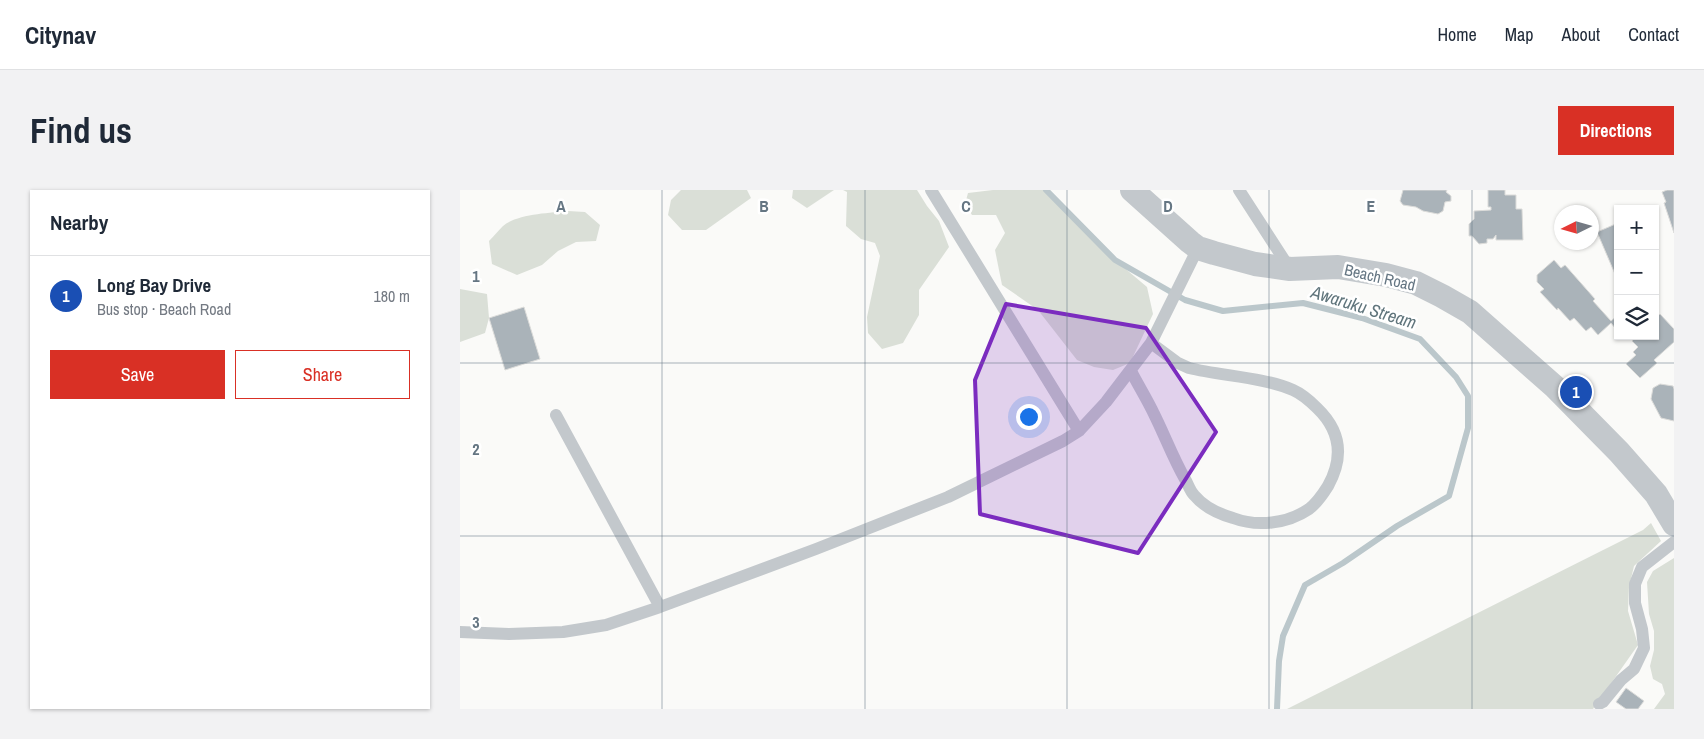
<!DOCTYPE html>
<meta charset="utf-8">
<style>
:root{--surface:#fff;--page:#f2f2f3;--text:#1f2937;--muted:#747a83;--line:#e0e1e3;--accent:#d93025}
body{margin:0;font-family:"Archivo Narrow",sans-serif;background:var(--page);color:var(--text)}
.controls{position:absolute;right:15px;top:15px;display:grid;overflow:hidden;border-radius:0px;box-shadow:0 1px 4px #0004}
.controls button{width:45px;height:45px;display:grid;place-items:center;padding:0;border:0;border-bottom:1px solid var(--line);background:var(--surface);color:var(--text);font:25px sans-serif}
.compass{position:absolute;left:1094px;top:15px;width:45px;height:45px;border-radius:50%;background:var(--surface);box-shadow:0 1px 4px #0004;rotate:265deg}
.you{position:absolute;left:568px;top:226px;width:18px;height:18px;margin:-12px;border:4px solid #fff;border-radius:50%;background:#1a73e8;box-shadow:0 0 0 8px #1a73e833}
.badge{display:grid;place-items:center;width:32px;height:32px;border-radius:50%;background:var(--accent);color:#fff;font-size:16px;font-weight:700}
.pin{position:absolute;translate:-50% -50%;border:2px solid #fff;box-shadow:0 1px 5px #0006}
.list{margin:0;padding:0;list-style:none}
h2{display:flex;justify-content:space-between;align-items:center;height:65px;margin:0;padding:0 20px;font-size:21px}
h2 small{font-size:16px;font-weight:400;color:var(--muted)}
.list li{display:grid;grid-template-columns:32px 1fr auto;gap:15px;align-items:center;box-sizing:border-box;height:80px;padding:0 20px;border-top:1px solid var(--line)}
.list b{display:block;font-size:19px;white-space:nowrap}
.list p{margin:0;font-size:16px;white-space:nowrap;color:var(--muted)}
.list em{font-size:16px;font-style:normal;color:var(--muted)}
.actions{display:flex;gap:10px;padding:15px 20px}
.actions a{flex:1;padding:11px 0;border:1px solid var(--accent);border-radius:0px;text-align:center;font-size:18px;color:var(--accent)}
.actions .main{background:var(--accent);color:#fff}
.icon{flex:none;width:28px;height:28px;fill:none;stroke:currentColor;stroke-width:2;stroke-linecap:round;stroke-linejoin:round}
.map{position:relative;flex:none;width:1214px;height:519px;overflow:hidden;border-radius:0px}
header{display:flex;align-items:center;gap:30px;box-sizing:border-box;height:70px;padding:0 25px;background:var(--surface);border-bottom:1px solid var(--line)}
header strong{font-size:24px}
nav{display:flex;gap:28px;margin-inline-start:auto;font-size:18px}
.intro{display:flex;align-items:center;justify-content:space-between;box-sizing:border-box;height:120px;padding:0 30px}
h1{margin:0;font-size:35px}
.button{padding:12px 22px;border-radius:0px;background:var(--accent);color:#fff;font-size:18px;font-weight:700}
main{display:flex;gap:30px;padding:0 30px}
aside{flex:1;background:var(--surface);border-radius:0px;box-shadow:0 1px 4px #0004}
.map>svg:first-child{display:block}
.green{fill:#dadfd7}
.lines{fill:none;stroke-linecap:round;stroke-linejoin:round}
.stream{stroke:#bbc7cb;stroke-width:6}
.building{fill:#aab3b9;stroke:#dcdcda}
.lane{stroke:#c3c8cc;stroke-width:12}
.street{stroke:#c3c8cc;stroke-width:24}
.marked{fill:#7b2cbf;fill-opacity:0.2;stroke:#7b2cbf;stroke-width:4;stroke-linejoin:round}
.grid{fill:none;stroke:#657683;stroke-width:1;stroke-opacity:0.55}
.labels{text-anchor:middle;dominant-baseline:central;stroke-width:5;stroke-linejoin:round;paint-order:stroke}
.street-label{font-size:16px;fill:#657683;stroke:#fff}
.water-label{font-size:18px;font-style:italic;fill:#60757c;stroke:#fff}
.grid-label{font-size:16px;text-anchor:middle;font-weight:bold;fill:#657683;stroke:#fff;stroke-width:5;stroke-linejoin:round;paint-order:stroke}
</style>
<header>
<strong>Citynav</strong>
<nav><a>Home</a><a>Map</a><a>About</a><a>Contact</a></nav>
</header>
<div class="intro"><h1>Find us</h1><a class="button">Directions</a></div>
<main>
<aside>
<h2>Nearby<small></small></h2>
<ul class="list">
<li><span class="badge" style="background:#1a4fb4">1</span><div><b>Long Bay Drive</b><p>Bus stop · Beach Road</p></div><em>180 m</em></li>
</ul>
<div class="actions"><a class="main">Save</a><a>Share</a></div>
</aside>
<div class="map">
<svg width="1214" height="519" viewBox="0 0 1214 519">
<rect width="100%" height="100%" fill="#fafaf8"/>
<path class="green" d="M221,0H287L291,8L246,40H222L208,25L211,10Z
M333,0H374L347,18L332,8Z
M383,0H457L467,16L479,31L489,57L459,100V125L443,153L422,159L408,143L407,127L420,66L415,53L401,49L386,36L387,2Z
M533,0H586L655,70L687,97L693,124L670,173L653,180L634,177L617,170L578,120L542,95L535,60L545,43L536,25H512L505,14L508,3Z
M108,21L125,22L140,35L136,51L116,52L98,61L82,75L57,85L32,74L29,51C34,46 38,41 43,36C57,24 89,23 108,21Z
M0,99L27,104L29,128L25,143L0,152Z
M1191,333L1201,351L1174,376L1169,397L1168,421L1178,455L1133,519H827L1183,340Z
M1214,368V519H1194L1205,504L1202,494L1193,489L1190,476L1194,460V441L1189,424L1187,392L1193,381Z"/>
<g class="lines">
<path class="stream" d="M586,0L655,70L725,110L763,121L843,113L902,128L960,149L996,187L1008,206V238L989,306L937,336L883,373L845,395L823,446L819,471L817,519"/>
</g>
<path class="building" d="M943,0H987L986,2L991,6V11L985,12L983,21L978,24L963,21L956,17L943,15L940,11Z
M1028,0H1045V5H1056V19H1062L1063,50H1036V45L1033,49H1027V53L1019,54L1012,46H1009V34L1014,29V21L1031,20V17H1028Z
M1207,0H1214V43L1204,13L1206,12L1202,2Z
M1158,33V91L1137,42Z
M1094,70L1101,78L1105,75L1135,109L1133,111L1151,131L1158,125V135L1155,138L1151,133L1138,145L1131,137L1126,141L1114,128L1110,131L1098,118L1097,120L1080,102L1084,99L1077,92V85Z
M64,117L80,169L45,180L29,128Z
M1200,124L1214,139V152L1194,170L1197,173L1180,188L1166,174L1176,165L1173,162L1178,157L1172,151L1177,146H1195V129Z
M1200,194L1213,196L1214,199V231L1201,228L1191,209L1193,198Z
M1166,498L1184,511L1178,519H1166L1156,512Z"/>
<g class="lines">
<path class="lane" d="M471,0L619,241
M779,0L830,79
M671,181C678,195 687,209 694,224C705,246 713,268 725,289C728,294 730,301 734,305C744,317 759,324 773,328C797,337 827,334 849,319C857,313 863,304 868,296C884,267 881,241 857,218C850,211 842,204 833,200C803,187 761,186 729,178L718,173L691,153
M96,225L200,417
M0,442L49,444L103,442L146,435L200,417L356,359L488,307L603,251L619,241L646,212L691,153L738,58
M1139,514L1143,512L1161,490L1174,479L1184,458L1182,439L1175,413V394L1182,377L1214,352"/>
<path class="street" d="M672,0L730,52L738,58L754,63L795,74L830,79L878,77L926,85L956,93L982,106L1010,122L1095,197L1159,262L1196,304L1214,334"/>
</g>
<path class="marked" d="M546,114L686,138L756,242L678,363L520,324L515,190Z"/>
<path class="grid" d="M202,0V519M405,0V519M607,0V519M809,0V519M1012,0V519M0,173H1214M0,346H1214"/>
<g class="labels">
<g class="street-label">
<text transform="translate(920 87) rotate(13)">Beach Road</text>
</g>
<g class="water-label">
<text transform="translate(904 117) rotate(17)">Awaruku Stream</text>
</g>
</g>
<g class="grid-label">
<text x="101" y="22">A</text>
<text x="304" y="22">B</text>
<text x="506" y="22">C</text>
<text x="708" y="22">D</text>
<text x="911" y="22">E</text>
<text x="16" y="92">1</text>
<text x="16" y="265">2</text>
<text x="16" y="438">3</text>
</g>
</svg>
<div class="controls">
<button>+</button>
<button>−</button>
<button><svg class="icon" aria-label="layers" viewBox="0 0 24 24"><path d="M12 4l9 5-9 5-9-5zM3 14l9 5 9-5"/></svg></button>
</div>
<svg class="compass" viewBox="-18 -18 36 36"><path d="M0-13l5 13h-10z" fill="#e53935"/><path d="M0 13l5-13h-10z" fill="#747a83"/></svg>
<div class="you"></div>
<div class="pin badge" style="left:1116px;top:202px;background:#1a4fb4">1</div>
</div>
</main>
